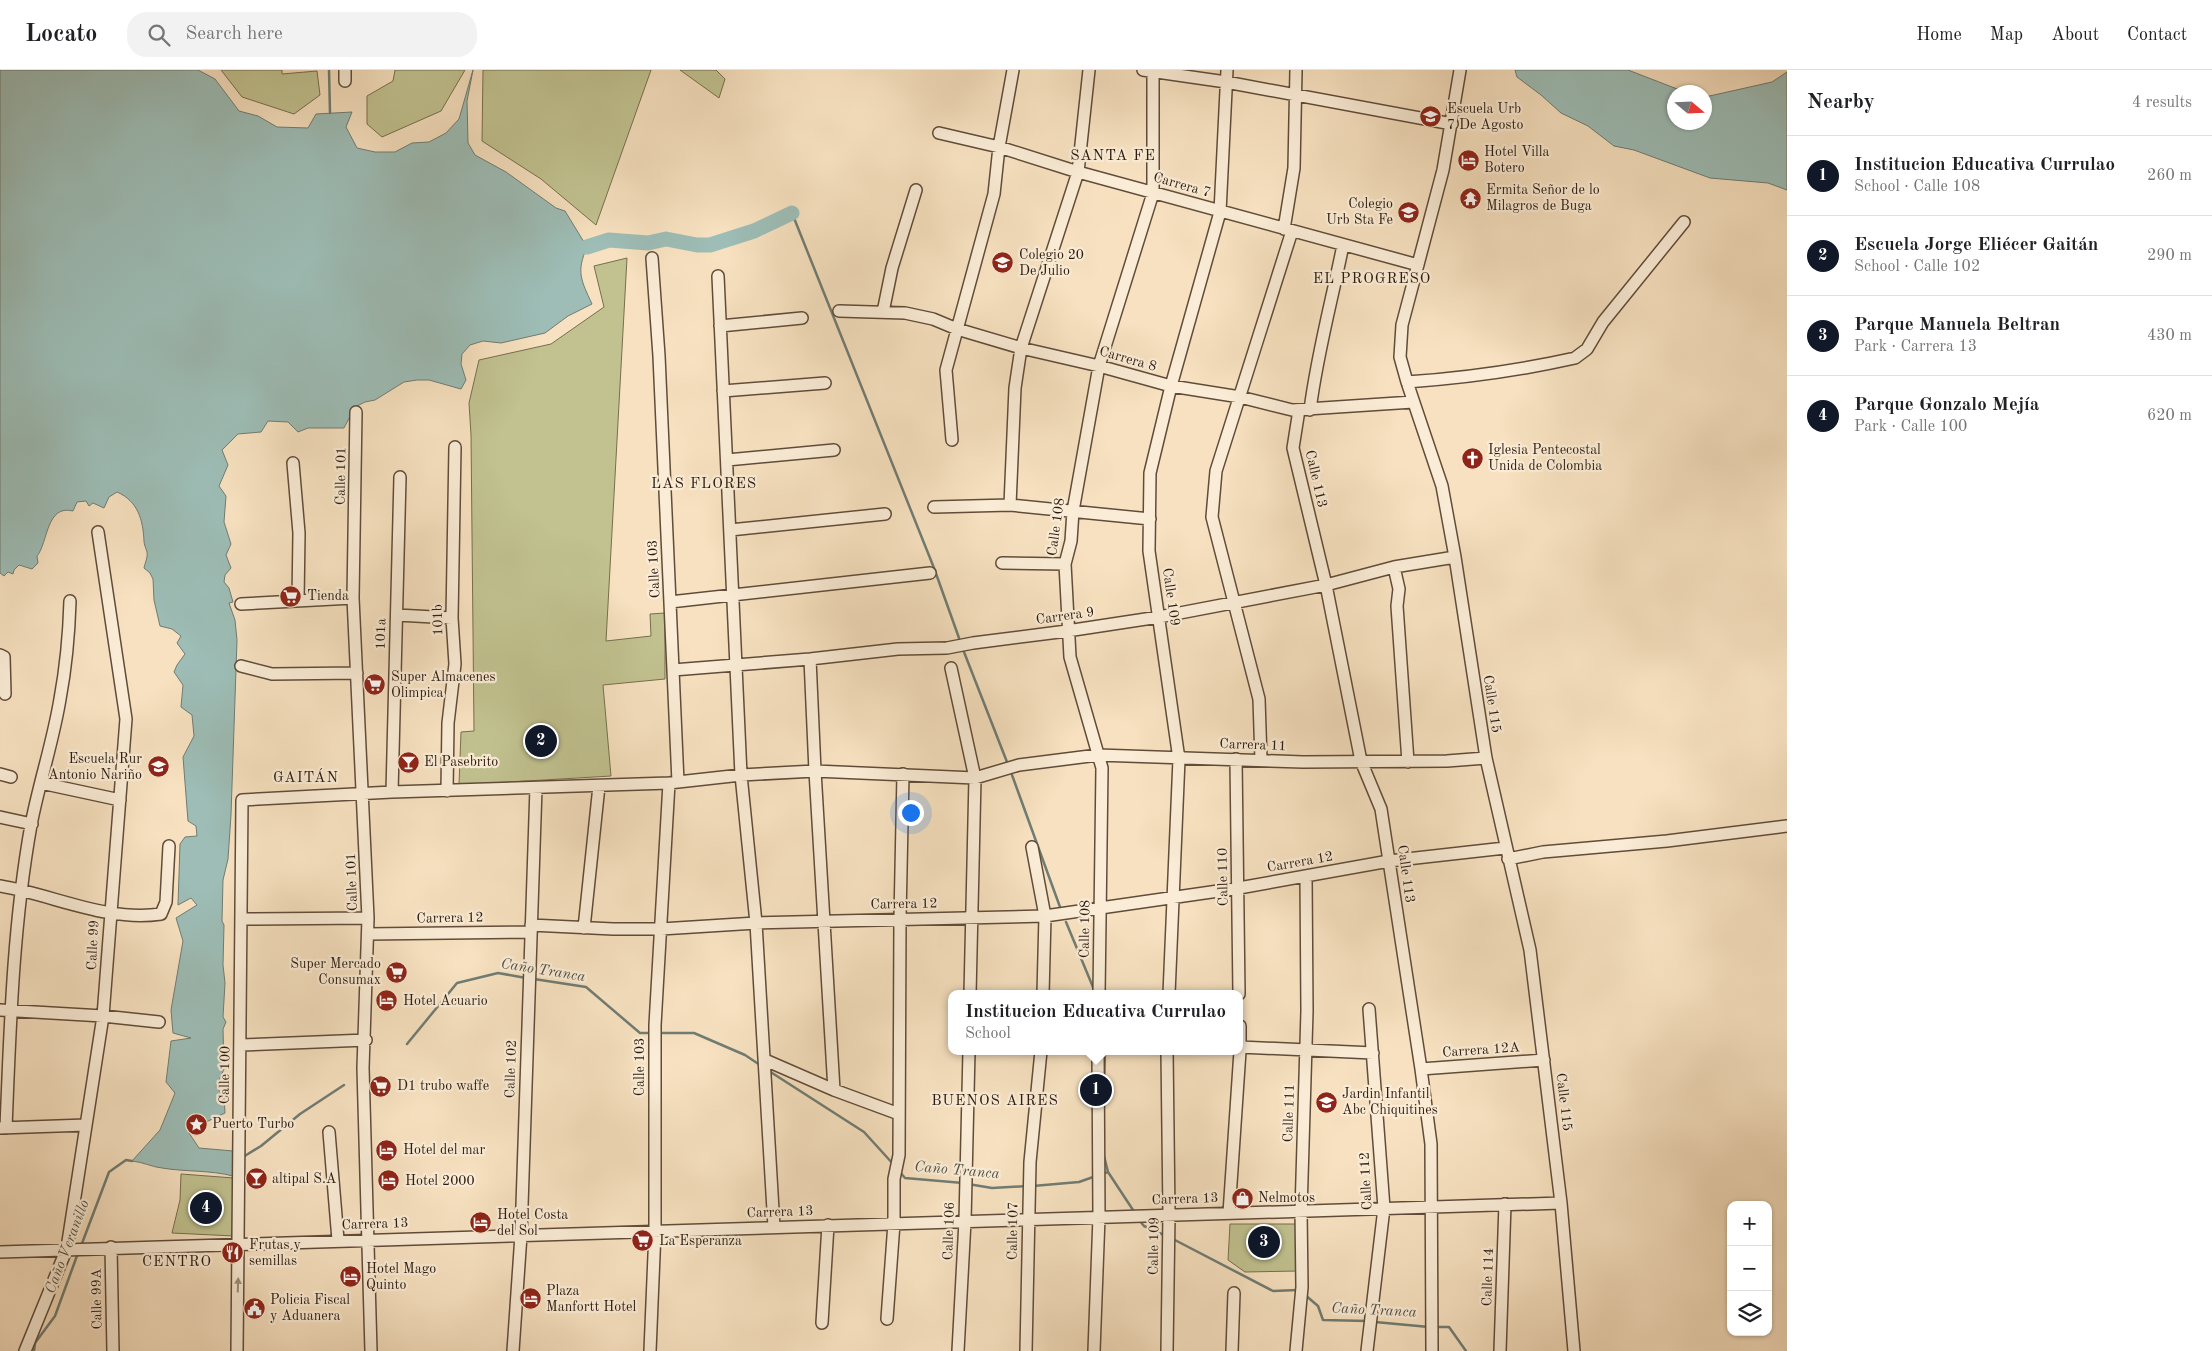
<!DOCTYPE html>
<meta charset="utf-8">
<style>
:root{--surface:#fff;--page:#f2f2f2;--text:#202124;--muted:#757577;--line:#e0e0e0;--accent:#111827}
body{margin:0;font-family:"Old Standard TT",serif;background:var(--page);color:var(--text)}
.controls{position:absolute;right:15px;bottom:15px;display:grid;overflow:hidden;border-radius:10px;box-shadow:0 1px 4px #0004}
.controls button{width:45px;height:45px;display:grid;place-items:center;padding:0;border:0;border-bottom:1px solid var(--line);background:var(--surface);color:var(--text);font:25px sans-serif}
.compass{position:absolute;left:1667px;top:15px;width:45px;height:45px;border-radius:50%;background:var(--surface);box-shadow:0 1px 4px #0004;rotate:109deg}
.you{position:absolute;left:910px;top:742px;width:18px;height:18px;margin:-12px;border:4px solid #fff;border-radius:50%;background:#1a73e8;box-shadow:0 0 0 8px #1a73e833}
.badge{display:grid;place-items:center;width:32px;height:32px;border-radius:50%;background:var(--accent);color:#fff;font-size:16px;font-weight:700}
.pin{position:absolute;translate:-50% -50%;border:2px solid #fff;box-shadow:0 1px 5px #0006}
.popup{position:absolute;left:948px;top:920px;width:295px;height:65px;box-sizing:border-box;display:grid;place-content:center;border-radius:10px;background:var(--surface);filter:drop-shadow(0 1px 4px #0005);font-size:16px;white-space:nowrap;color:var(--muted)}
.popup b{font-size:19px;color:var(--text)}
.popup::after{content:'';position:absolute;left:50%;top:100%;margin-left:-10px;border:10px solid transparent;border-top-color:var(--surface)}
.list{margin:0;padding:0;list-style:none}
h2{display:flex;justify-content:space-between;align-items:center;height:65px;margin:0;padding:0 20px;font-size:21px}
h2 small{font-size:16px;font-weight:400;color:var(--muted)}
.list li{display:grid;grid-template-columns:32px 1fr auto;gap:15px;align-items:center;box-sizing:border-box;height:80px;padding:0 20px;border-top:1px solid var(--line)}
.list b{display:block;font-size:19px;white-space:nowrap}
.list p{margin:0;font-size:16px;white-space:nowrap;color:var(--muted)}
.list em{font-size:16px;font-style:normal;color:var(--muted)}
.icon{flex:none;width:28px;height:28px;fill:none;stroke:currentColor;stroke-width:2;stroke-linecap:round;stroke-linejoin:round}
.map{position:relative;flex:none;width:1787px;height:1281px;overflow:hidden}
header{display:flex;align-items:center;gap:30px;box-sizing:border-box;height:70px;padding:0 25px;background:var(--surface);border-bottom:1px solid var(--line)}
header strong{font-size:24px}
nav{display:flex;gap:28px;margin-inline-start:auto;font-size:18px}
.search{width:350px;height:45px;background:var(--page);display:flex;align-items:center;gap:12px;box-sizing:border-box;padding:0 18px;border-radius:20px;color:var(--muted);font-size:19px}
main{display:flex}
aside{flex:1;background:var(--surface)}
.map>svg:first-child{display:block}
.green{fill:#c1c290;stroke:#776e4f}
.water{fill:#9dbdb6;stroke:#707c73}
.lines{fill:none;stroke-linecap:round;stroke-linejoin:round}
.stream{stroke:#707c73;stroke-width:2.5}
.river{stroke:#9dbdb6;stroke-width:15}
.minor-casing{stroke:#604c3a;stroke-width:14}
.minor{stroke:#faecd6;stroke-width:11}
.oneway{fill:#9e8e7c}
.labels{text-anchor:middle;dominant-baseline:central;stroke-width:4.5;stroke-linejoin:round;paint-order:stroke}
.poi-label{font-size:14px;fill:#2d1a0e;stroke:#faecd6;text-anchor:start}
.street-label{font-size:14px;fill:#2d1a0e;stroke:#faecd6}
.neighbourhood-label{font-size:15px;letter-spacing:1px;fill:#2d1a0e;stroke:#faecd6}
.water-label{font-size:15px;font-style:italic;fill:#545349;stroke:#faecd6}
</style>
<header>
<strong>Locato</strong>
<div class="search"><svg class="icon" aria-label="search" viewBox="0 0 24 24"><circle cx="10" cy="10" r="6"/><path d="M15 15l6 6"/></svg>Search here</div>
<nav><a>Home</a><a>Map</a><a>About</a><a>Contact</a></nav>
</header>
<main>
<div class="map">
<svg width="1787" height="1281" viewBox="0 0 1787 1281">
<rect width="100%" height="100%" fill="#f7e1c0"/>
<filter id="stains"><feTurbulence type="fractalNoise" baseFrequency=".004" numOctaves="4"/><feColorMatrix values="0 0 0 0 .2 0 0 0 0 .09 0 0 0 0 .02 0 0 0 .5 -.17"/></filter>
<radialGradient id="worn" r=".72"><stop offset=".6" stop-color="#630" stop-opacity="0"/><stop offset="1" stop-color="#630" stop-opacity=".3"/></radialGradient>
<path class="green" d="M221,0H282V4L317,1L320,25L294,44L242,27Z
M395,0H465L441,41L382,67L367,54V26L393,11Z
M483,0H651L596,155L541,109L482,71Z
M680,0H716L725,9L719,28Z
M627,188L606,571L651,566L650,544L665,543V609L603,615L611,706L459,715L461,662L474,661L471,365L469,333L479,290L551,274L604,237L594,196Z
M181,1104L234,1108V1166L172,1163L180,1130Z
M1230,1154H1298V1201L1245,1202L1228,1190Z"/>
<path class="water" d="M0,0H198L215,9L239,41L258,46L277,57L308,58L316,44L352,42L346,57L357,78L375,82H395L412,73L429,72L446,63L459,49L473,0L467,31L468,73L475,85L506,102L556,138L565,141L587,177C576,202 581,210 592,234L568,246L545,263L501,273L483,271L470,275L462,284L461,294L466,310L461,319L429,310H417L404,312L375,330L365,332L355,337L344,358H308L298,362L288,352L268,351L261,362L238,364L222,380L228,395L219,416L226,426L224,452L231,474L226,485L231,498L225,505L224,512L229,518L233,532L229,533L235,550L237,570L231,745L228,789L223,810L222,851L224,855L223,895L225,913L223,947L226,952L223,959L224,999L216,1017L224,1026L225,1043L204,1053L196,1054L189,1063L199,1078L233,1081V1106C210,1100 186,1102 162,1098C152,1097 143,1092 132,1091L160,1060L175,1023L166,1012L171,971L191,968L173,963L171,940L183,871L176,848L197,835L191,828L178,835L180,774L185,767L197,766L196,756L188,751L183,687L194,666L192,645L181,637L183,615L174,602L177,595L185,584L177,573L181,566L172,559L160,556L154,530L153,509L150,503L144,498C145,493 148,487 147,482C146,478 144,475 144,471C143,450 138,431 117,422L109,427L104,438L93,433L89,436L86,431L77,432L73,441C46,434 48,473 37,486L38,493L32,499L19,495L14,500L13,504L8,502L4,506L0,503Z
M1515,0H1628L1685,22H1674V52H1704L1705,27L1772,12L1787,2V120L1768,113L1710,108L1634,80L1614,76L1588,56L1561,43L1541,25L1517,7Z"/>
<g class="lines">
<path class="stream" d="M329,0L330,43
M792,143L934,498L959,568
M964,582L1007,692
M1012,705L1060,837
M1066,852L1095,922
M534,909L586,917L640,963H651
M659,963H694L745,985L760,995
M407,974L457,913L498,903L526,908
M769,1001L864,1062L894,1095
M1104,1016L1105,981
M1104,1086L1108,1102
M243,1087L261,1076L300,1044L344,1015
M899,1101L905,1108L963,1113
M1101,1104L1108,1102L1135,1143
M968,1114L992,1118L1027,1116
M1033,1116L1079,1112L1096,1106
M1139,1150L1144,1156L1166,1166
M1171,1168L1273,1221L1298,1220
M81,1176L109,1102L126,1090L132,1091
M1304,1224L1318,1236L1323,1250L1367,1251
M1375,1252L1429,1257
M1435,1257H1449L1466,1281
M34,1281L35,1273L55,1246L78,1183"/>
<path class="river" d="M587,177L609,170L648,173L666,169L697,175H710L754,161L792,143"/>
<defs>
<path id="minor" d="M1143,0L1226,12L1452,54
M1460,0L1443,100L1402,255L1400,287L1407,312L1442,416L1455,487L1486,688L1530,880L1561,1133L1574,1281
M345,11V0
M939,63L999,77L1078,102L1418,195
M1284,159L1294,98L1296,0
M652,188L659,286L678,712
M718,206L741,705L756,853L774,1157
M839,241L905,243L933,249L957,259L1021,278L1099,296L1171,316L1240,327L1292,340L1413,332
M883,242L892,198L916,120
M720,256L802,248
M1407,312C1465,308 1517,301 1575,288L1587,279L1603,252L1684,152
M723,321L825,313
M1299,340L1293,378L1326,515L1361,691L1381,739L1421,999L1431,1074L1432,1281
M1310,340C1317,284 1332,230 1343,175
M356,342L353,528L368,848L363,998L371,1281
M952,370L946,300L994,124L999,77L1013,0
M727,390L834,380
M293,393L299,463L298,531
M1010,435L1015,318L1021,278L1078,102L1089,0
M934,437L1010,435L1150,449
M730,460L885,444
M1002,493L1065,494
M1394,497L1399,519L1397,536L1408,692
M670,532L930,503
M241,534L353,528
M397,545L452,548
M0,585L4,587L5,624
M810,589L815,701L834,1020L899,1044
M241,596L272,604L357,603
M951,598L975,708L970,924
M673,600L810,589L898,579L947,578L973,573L1067,561L1159,547L1326,515L1394,497L1455,487
M1236,689L1239,924
M1261,690L1259,629L1212,447L1216,401L1292,161
M0,704L11,707
M41,713L120,730
M447,721L448,653L455,594L452,548L455,377
M392,722L400,407
M0,747L32,754
M1032,777L1045,846L1043,924
M1508,789L1543,782L1667,771L1787,756
M0,816C54,825 106,852 161,844L166,832L169,776
M242,849L368,848
M531,855L613,859H661L756,853L1045,846L1239,818L1389,791L1505,778
M584,858L599,716
M368,864L531,862
M1099,924L1102,698L1070,587L1065,494L1071,471L1073,441L1099,296L1153,123V0
M1169,924L1179,689L1149,481L1150,403L1171,316L1220,142L1227,0
M0,940L103,946L159,952
M1240,956V980
M241,975L366,970
M1240,977L1373,983
M1167,981L1169,1145L1167,1281
M765,990L834,1020
M1421,999L1544,990
M0,1058L86,1055
M6,1058C10,957 13,855 31,755C39,713 53,672 60,629C66,597 69,564 70,531
M329,1062L338,1170
M1229,1143L1240,981
M111,1177L113,1281
M0,1182L1561,1133
M887,1249L894,1153V1109L899,1085L900,848L903,704
M822,1253L828,1155
M25,1281L67,1178L103,946L126,649L98,462
M237,1281L242,730L392,722L669,713L741,705L815,701L975,708L1019,695L1098,685L1303,692L1447,691L1486,688
M513,1281L521,1165L536,718
M650,1281L655,1161V955L669,713
M958,1281L965,1151L969,981
M1026,1281L1030,1092L1041,981
M1094,1281L1099,1147L1098,981
M1232,1281L1234,1223
M1296,1281L1302,1217L1301,1141L1307,941L1306,806
M1367,1281L1384,1138L1369,939
M1500,1281L1505,1134"/>
</defs>
<use href="#minor" class="minor-casing"/>
<use href="#minor" class="minor"/>
</g>
<defs><path id="oneway-solid" d="M-6-.8H1V-3.2L6.5 0L1 3.2V.8H-6Z" transform="scale(1.25)"/></defs>
<use class="oneway" href="#oneway-solid" transform="translate(238 1215) rotate(-88)"/>
<defs>
<symbol id="school-disc" viewBox="-11 -11 22 22"><circle r="9.5" fill="#8f2418" stroke="#faecd6"/><path d="M0-5L7-2L0 1L-7-2ZM-4 1L0 2.5L4 1V4Q0 6-4 4Z" fill="#fff"/></symbol>
<symbol id="hotel-disc" viewBox="-11 -11 22 22"><circle r="9.5" fill="#8f2418" stroke="#faecd6"/><path d="M-6-4.5h1.5V1H6V5H4.5V3h-9V5H-6ZM-4 0a1.8 1.8 0 1 1 3.6 0ZM.5 0V-2.5h3Q6-2.5 6 0Z" fill="#fff"/></symbol>
<symbol id="temple-disc" viewBox="-11 -11 22 22"><circle r="9.5" fill="#8f2418" stroke="#faecd6"/><path d="M0-6L5-2H3V0L6.5 2.5H4V6H1.5V3h-3V6H-4V2.5H-6.5L-3 0V-2H-5Z" fill="#fff"/></symbol>
<symbol id="church-disc" viewBox="-11 -11 22 22"><circle r="9.5" fill="#8f2418" stroke="#faecd6"/><path d="M-1.2-6h2.4v3.5h3.3v2.4h-3.3V6h-2.4V-.1h-3.3v-2.4h3.3Z" fill="#fff"/></symbol>
<symbol id="supermarket-disc" viewBox="-11 -11 22 22"><circle r="9.5" fill="#8f2418" stroke="#faecd6"/><path d="M-6-5.5h2.5l.6 2H6L4.5 2H-2.5L-4.4-4H-6ZM-1.5 3.2a1.3 1.3 0 1 0 .1 0ZM3 3.2a1.3 1.3 0 1 0 .1 0Z" fill="#fff"/></symbol>
<symbol id="bar-disc" viewBox="-11 -11 22 22"><circle r="9.5" fill="#8f2418" stroke="#faecd6"/><path d="M-6-5H6L.8 .8V4.5H3.5V6h-7V4.5H-.8V.8Z" fill="#fff"/></symbol>
<symbol id="sight-disc" viewBox="-11 -11 22 22"><circle r="9.5" fill="#8f2418" stroke="#faecd6"/><path d="M0-6L1.8-2.2L6-1.7L2.9 1.2L3.7 5.4L0 3.3L-3.7 5.4L-2.9 1.2L-6-1.7L-1.8-2.2Z" fill="#fff"/></symbol>
<symbol id="shop-disc" viewBox="-11 -11 22 22"><circle r="9.5" fill="#8f2418" stroke="#faecd6"/><path d="M-5-2.5h2.3a2.7 3.5 0 0 1 5.4 0H5L5.5 6h-11ZM-1.5-2.5h3a1.5 2.3 0 0 0-3 0Z" fill="#fff"/></symbol>
<symbol id="restaurant-disc" viewBox="-11 -11 22 22"><circle r="9.5" fill="#8f2418" stroke="#faecd6"/><path d="M-5-6h1v4h1v-4h1v4h1v-4h1v5L-1.5 .5V6h-2V.5L-5-1ZM5-6V6H3V1.5H1.5Q1.5-4 5-6Z" fill="#fff"/></symbol>
<symbol id="civic-disc" viewBox="-11 -11 22 22"><circle r="9.5" fill="#8f2418" stroke="#faecd6"/><path d="M-.6-6.5H3V-4.5H.6V-3L4-1V1h2V6H-6V1h2V-1L-.6-3ZM-1.2 2.5V6h2.4V2.5Z" fill="#fff"/></symbol>
</defs>
<g fill-rule="evenodd">
<use href="#school-disc" x="1418" y="34" width="25" height="25"/>
<use href="#hotel-disc" x="1456" y="78" width="25" height="25"/>
<use href="#temple-disc" x="1458" y="116" width="25" height="25"/>
<use href="#school-disc" x="1396" y="130" width="25" height="25"/>
<use href="#school-disc" x="990" y="180" width="25" height="25"/>
<use href="#church-disc" x="1460" y="376" width="25" height="25"/>
<use href="#supermarket-disc" x="278" y="514" width="25" height="25"/>
<use href="#supermarket-disc" x="362" y="602" width="25" height="25"/>
<use href="#bar-disc" x="396" y="680" width="25" height="25"/>
<use href="#school-disc" x="146" y="684" width="25" height="25"/>
<use href="#supermarket-disc" x="384" y="890" width="25" height="25"/>
<use href="#hotel-disc" x="374" y="918" width="25" height="25"/>
<use href="#supermarket-disc" x="368" y="1004" width="25" height="25"/>
<use href="#school-disc" x="1314" y="1020" width="25" height="25"/>
<use href="#sight-disc" x="184" y="1042" width="25" height="25"/>
<use href="#hotel-disc" x="374" y="1068" width="25" height="25"/>
<use href="#bar-disc" x="244" y="1096" width="25" height="25"/>
<use href="#hotel-disc" x="376" y="1098" width="25" height="25"/>
<use href="#shop-disc" x="1230" y="1116" width="25" height="25"/>
<use href="#hotel-disc" x="468" y="1140" width="25" height="25"/>
<use href="#supermarket-disc" x="630" y="1158" width="25" height="25"/>
<use href="#restaurant-disc" x="220" y="1170" width="25" height="25"/>
<use href="#hotel-disc" x="338" y="1194" width="25" height="25"/>
<use href="#hotel-disc" x="518" y="1216" width="25" height="25"/>
<use href="#civic-disc" x="242" y="1226" width="25" height="25"/>
</g>
<g class="labels">
<g class="poi-label">
<text x="1447" y="39">Escuela Urb<tspan x="1447" dy="16">7 De Agosto</tspan></text>
<text x="1484" y="82">Hotel Villa<tspan x="1484" dy="16">Botero</tspan></text>
<text x="1486" y="120">Ermita Señor de lo<tspan x="1486" dy="16">Milagros de Buga</tspan></text>
<text x="1393" y="134" text-anchor="end">Colegio<tspan x="1393" dy="16">Urb Sta Fe</tspan></text>
<text x="1019" y="185">Colegio 20<tspan x="1019" dy="16">De Julio</tspan></text>
<text x="1488" y="380">Iglesia Pentecostal<tspan x="1488" dy="16">Unida de Colombia</tspan></text>
<text x="307" y="526">Tienda</text>
<text x="391" y="607">Super Almacenes<tspan x="391" dy="16">Olimpica</tspan></text>
<text x="142" y="689" text-anchor="end">Escuela Rur<tspan x="142" dy="16">Antonio Nariño</tspan></text>
<text x="424" y="692">El Pasebrito</text>
<text x="381" y="894" text-anchor="end">Super Mercado<tspan x="381" dy="16">Consumax</tspan></text>
<text x="403" y="931">Hotel Acuario</text>
<text x="397" y="1016">D1 trubo waffe</text>
<text x="1342" y="1024">Jardin Infantil<tspan x="1342" dy="16">Abc Chiquitines</tspan></text>
<text x="212" y="1054">Puerto Turbo</text>
<text x="403" y="1080">Hotel del mar</text>
<text x="272" y="1109">altipal S.A</text>
<text x="405" y="1111">Hotel 2000</text>
<text x="1258" y="1128">Nelmotos</text>
<text x="497" y="1145">Hotel Costa<tspan x="497" dy="16">del Sol</tspan></text>
<text x="659" y="1171">La Esperanza</text>
<text x="249" y="1175">Frutas y<tspan x="249" dy="16">semillas</tspan></text>
<text x="366" y="1199">Hotel Mago<tspan x="366" dy="16">Quinto</tspan></text>
<text x="546" y="1221">Plaza<tspan x="546" dy="16">Manfortt Hotel</tspan></text>
<text x="270" y="1230">Policia Fiscal<tspan x="270" dy="16">y Aduanera</tspan></text>
</g>
<g class="street-label">
<text transform="translate(1182 115) rotate(16)">Carrera 7</text>
<text transform="translate(1128 289) rotate(16)">Carrera 8</text>
<text transform="translate(341 406) rotate(-89)">Calle 101</text>
<text transform="translate(1316 409) rotate(77)">Calle 113</text>
<text transform="translate(1056 457) rotate(-82)">Calle 108</text>
<text transform="translate(654 499) rotate(-93)">Calle 103</text>
<text transform="translate(1171 527) rotate(82)">Calle 109</text>
<text transform="translate(1065 546) rotate(-8)">Carrera 9</text>
<text transform="translate(438 550) rotate(-91)">101b</text>
<text transform="translate(381 564) rotate(-89)">101a</text>
<text transform="translate(1492 634) rotate(81)">Calle 115</text>
<text transform="translate(1253 675) rotate(2)">Carrera 11</text>
<text transform="translate(1300 792) rotate(-10)">Carrera 12</text>
<text transform="translate(1406 804) rotate(82)">Calle 113</text>
<text transform="translate(1223 807) rotate(-91)">Calle 110</text>
<text transform="translate(352 812) rotate(-92)">Calle 101</text>
<text transform="translate(904 834) rotate(-1)">Carrera 12</text>
<text transform="translate(450 848) rotate(-1)">Carrera 12</text>
<text transform="translate(1085 859) rotate(-89)">Calle 108</text>
<text transform="translate(93 875) rotate(-87)">Calle 99</text>
<text transform="translate(1481 980) rotate(-4)">Carrera 12A</text>
<text transform="translate(640 997) rotate(-90)">Calle 103</text>
<text transform="translate(511 999) rotate(-88)">Calle 102</text>
<text transform="translate(225 1005) rotate(-89)">Calle 100</text>
<text transform="translate(1564 1032) rotate(83)">Calle 115</text>
<text transform="translate(1289 1043) rotate(-88)">Calle 111</text>
<text transform="translate(1366 1111) rotate(-93)">Calle 112</text>
<text transform="translate(1185 1129) rotate(-2)">Carrera 13</text>
<text transform="translate(780 1142) rotate(-2)">Carrera 13</text>
<text transform="translate(375 1154) rotate(-2)">Carrera 13</text>
<text transform="translate(949 1161) rotate(-88)">Calle 106</text>
<text transform="translate(1013 1161) rotate(-89)">Calle 107</text>
<text transform="translate(1154 1176) rotate(-89)">Calle 109</text>
<text transform="translate(1488 1207) rotate(-88)">Calle 114</text>
<text transform="translate(97 1229) rotate(-91)">Calle 99A</text>
</g>
<g class="neighbourhood-label">
<text x="1113" y="86">SANTA FE</text>
<text x="1372" y="209">EL PROGRESO</text>
<text x="704" y="414">LAS FLORES</text>
<text x="306" y="708">GAITÁN</text>
<text x="995" y="1031">BUENOS AIRES</text>
<text x="177" y="1192">CENTRO</text>
</g>
<g class="water-label">
<text transform="translate(543 901) rotate(9)">Caño Tranca</text>
<text transform="translate(957 1101) rotate(5)">Caño Tranca</text>
<text transform="translate(68 1177) rotate(-69)">Caño Veranillo</text>
<text transform="translate(1374 1241) rotate(3)">Caño Tranca</text>
</g>
</g>
<rect width="100%" height="100%" filter="url(#stains)"/>
<rect width="100%" height="100%" fill="url(#worn)"/>
</svg>
<div class="controls">
<button>+</button>
<button>−</button>
<button><svg class="icon" aria-label="layers" viewBox="0 0 24 24"><path d="M12 4l9 5-9 5-9-5zM3 14l9 5 9-5"/></svg></button>
</div>
<svg class="compass" viewBox="-18 -18 36 36"><path d="M0-13l5 13h-10z" fill="#e53935"/><path d="M0 13l5-13h-10z" fill="#757577"/></svg>
<div class="you"></div>
<div class="pin badge" style="left:1096px;top:1020px">1</div>
<div class="popup"><b>Institucion Educativa Currulao</b>School</div>
<div class="pin badge" style="left:541px;top:671px">2</div>
<div class="pin badge" style="left:1264px;top:1172px">3</div>
<div class="pin badge" style="left:206px;top:1138px">4</div>
</div>
<aside>
<h2>Nearby<small>4 results</small></h2>
<ul class="list">
<li><span class="badge">1</span><div><b>Institucion Educativa Currulao</b><p>School · Calle 108</p></div><em>260 m</em></li>
<li><span class="badge">2</span><div><b>Escuela Jorge Eliécer Gaitán</b><p>School · Calle 102</p></div><em>290 m</em></li>
<li><span class="badge">3</span><div><b>Parque Manuela Beltran</b><p>Park · Carrera 13</p></div><em>430 m</em></li>
<li><span class="badge">4</span><div><b>Parque Gonzalo Mejía</b><p>Park · Calle 100</p></div><em>620 m</em></li>
</ul>
</aside>
</main>
